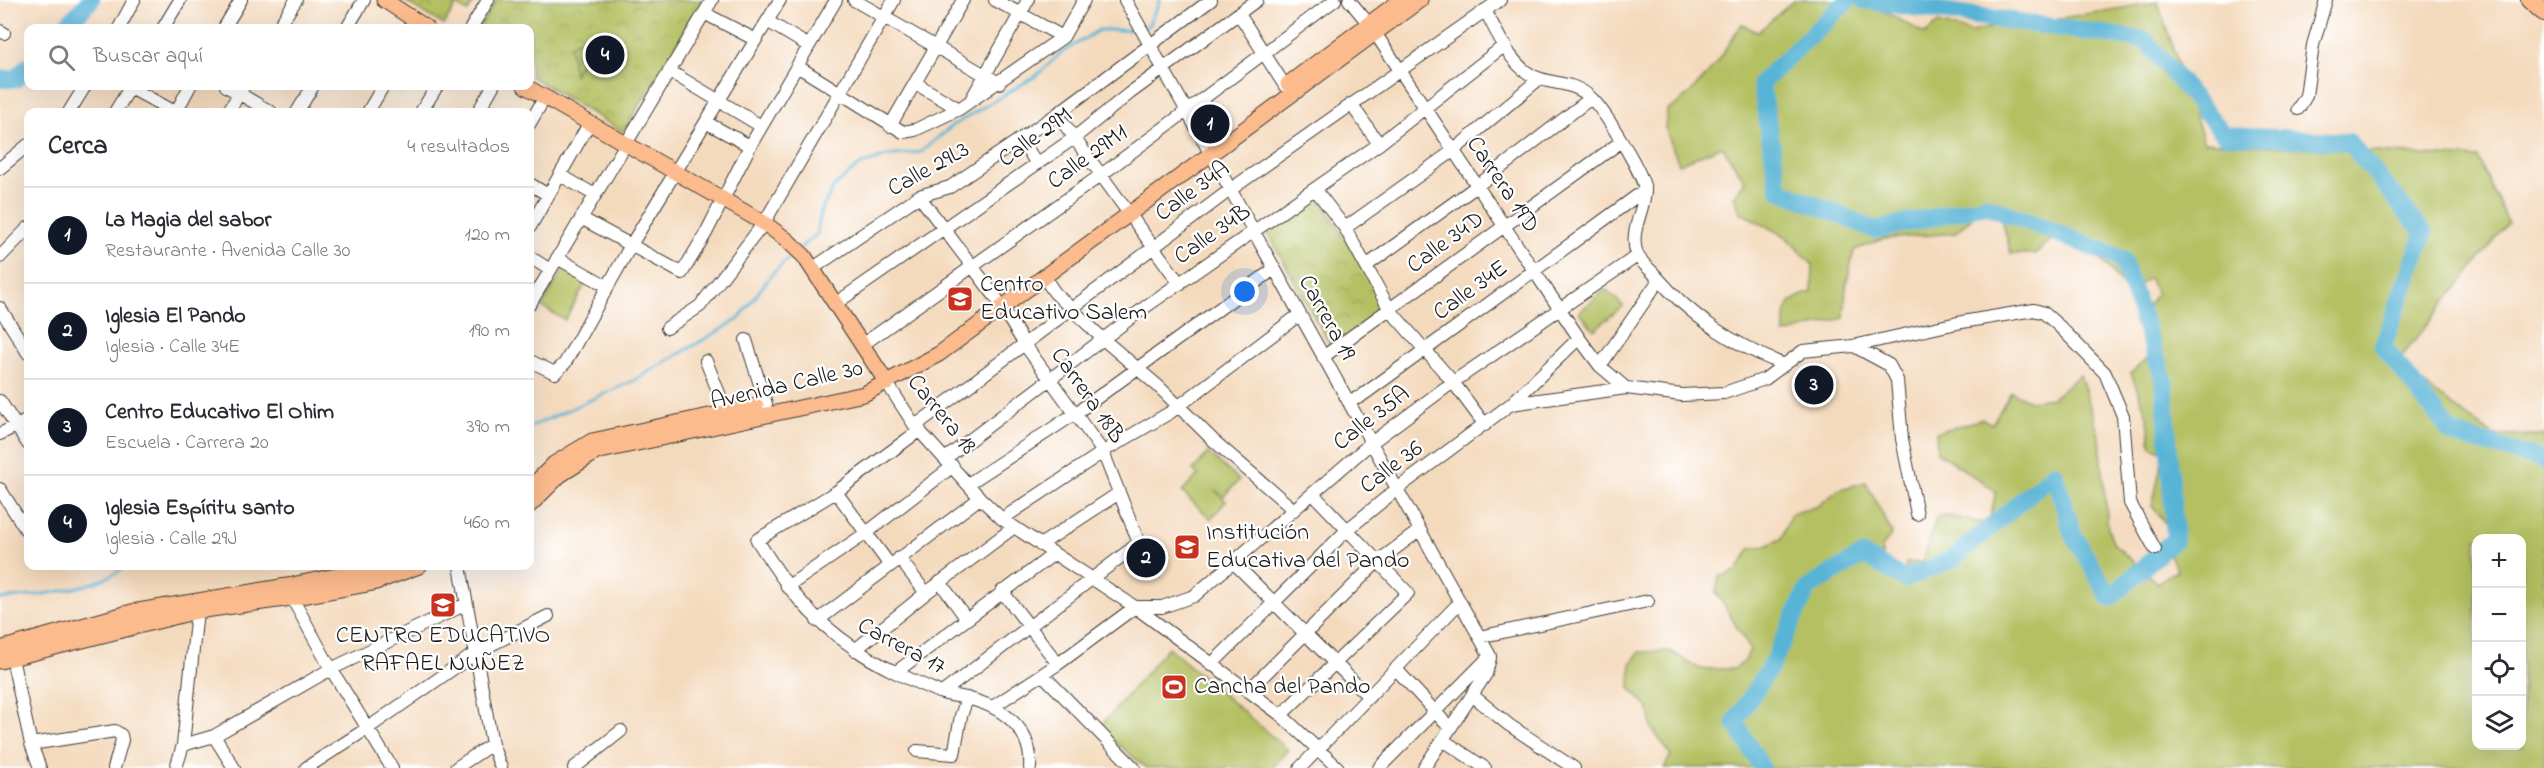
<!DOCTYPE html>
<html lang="es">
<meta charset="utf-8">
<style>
:root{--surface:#fff;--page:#f2f2f3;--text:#2b2b33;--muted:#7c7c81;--line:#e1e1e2;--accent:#111827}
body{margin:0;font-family:"Indie Flower",sans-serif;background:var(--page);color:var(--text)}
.controls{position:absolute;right:18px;bottom:18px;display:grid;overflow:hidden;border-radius:12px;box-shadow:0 6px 24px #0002}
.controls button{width:54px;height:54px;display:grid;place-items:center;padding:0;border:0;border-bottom:2px solid var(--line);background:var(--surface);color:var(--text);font:30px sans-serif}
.you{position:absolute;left:1245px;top:292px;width:21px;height:21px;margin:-15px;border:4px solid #fff;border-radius:50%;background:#1a73e8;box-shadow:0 0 0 9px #1a73e833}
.badge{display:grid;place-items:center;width:39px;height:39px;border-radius:50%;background:var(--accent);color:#fff;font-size:20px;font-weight:700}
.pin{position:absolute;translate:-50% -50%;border:3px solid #fff;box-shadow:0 2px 6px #0006}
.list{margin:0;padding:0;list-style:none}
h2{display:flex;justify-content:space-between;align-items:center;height:78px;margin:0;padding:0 24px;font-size:26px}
h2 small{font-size:20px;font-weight:400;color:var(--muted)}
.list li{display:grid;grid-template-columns:39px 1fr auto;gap:18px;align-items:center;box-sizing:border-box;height:96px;padding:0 24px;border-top:2px solid var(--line)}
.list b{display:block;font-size:22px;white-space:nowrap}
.list p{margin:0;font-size:20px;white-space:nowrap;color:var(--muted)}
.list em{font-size:20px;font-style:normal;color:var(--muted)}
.icon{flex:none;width:33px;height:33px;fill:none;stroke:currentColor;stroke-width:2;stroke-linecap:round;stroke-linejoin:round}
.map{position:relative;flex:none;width:2544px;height:768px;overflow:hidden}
.search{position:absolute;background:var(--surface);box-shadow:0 6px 24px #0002;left:24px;top:24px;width:510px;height:66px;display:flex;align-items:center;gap:15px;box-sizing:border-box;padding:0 21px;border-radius:12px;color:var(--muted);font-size:22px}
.panel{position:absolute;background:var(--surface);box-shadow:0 6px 24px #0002;left:24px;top:108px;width:510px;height:462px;border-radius:12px}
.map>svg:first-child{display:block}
.grass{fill:#b4c062;stroke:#686e3f;stroke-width:1.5;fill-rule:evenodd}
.park{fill:url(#park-crowns);stroke:#686e3f;stroke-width:1.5}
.garden{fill:url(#garden-furrows);stroke:#686e3f;stroke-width:1.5}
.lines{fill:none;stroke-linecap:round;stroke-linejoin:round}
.stream{stroke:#58b4d6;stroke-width:3}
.river{stroke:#58b4d6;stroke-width:18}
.minor-casing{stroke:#3c3834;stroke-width:14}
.major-casing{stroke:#3c3834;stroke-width:17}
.highway-casing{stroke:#3c3834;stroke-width:20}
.minor{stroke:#fff;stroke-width:12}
.major{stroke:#fbbb8d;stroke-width:15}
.highway{stroke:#fbbb8d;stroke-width:18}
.labels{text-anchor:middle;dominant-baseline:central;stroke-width:4.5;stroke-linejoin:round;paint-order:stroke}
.street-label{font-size:24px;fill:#1c1c1c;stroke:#fff}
.poi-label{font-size:24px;fill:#1c1c1c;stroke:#fff;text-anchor:start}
</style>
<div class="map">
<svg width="2544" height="768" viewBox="0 0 2544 768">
<defs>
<pattern id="park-crowns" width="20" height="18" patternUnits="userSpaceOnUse" patternTransform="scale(1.5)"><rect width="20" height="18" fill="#b4c062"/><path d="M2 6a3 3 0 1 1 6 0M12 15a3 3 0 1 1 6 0" fill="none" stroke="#9aa454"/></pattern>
<pattern id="garden-furrows" width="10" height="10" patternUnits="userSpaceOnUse" patternTransform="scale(1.5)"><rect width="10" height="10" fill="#b4c062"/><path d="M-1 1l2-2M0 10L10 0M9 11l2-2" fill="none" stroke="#9aa454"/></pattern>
</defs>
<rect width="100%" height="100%" fill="#fff"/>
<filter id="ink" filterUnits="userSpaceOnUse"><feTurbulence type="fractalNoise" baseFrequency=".0167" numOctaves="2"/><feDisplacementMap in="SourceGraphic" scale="12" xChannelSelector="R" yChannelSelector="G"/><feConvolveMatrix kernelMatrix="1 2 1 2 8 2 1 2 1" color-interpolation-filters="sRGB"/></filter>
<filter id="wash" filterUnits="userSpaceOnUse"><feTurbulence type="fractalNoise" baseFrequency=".008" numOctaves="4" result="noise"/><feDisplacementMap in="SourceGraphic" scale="24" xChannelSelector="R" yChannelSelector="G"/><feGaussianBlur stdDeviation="1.35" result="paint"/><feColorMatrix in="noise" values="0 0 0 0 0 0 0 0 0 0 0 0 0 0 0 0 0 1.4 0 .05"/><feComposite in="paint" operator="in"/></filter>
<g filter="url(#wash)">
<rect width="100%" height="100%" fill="#f4dabd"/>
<path class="grass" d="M1794,0H1877L1884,11L1925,34L1938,23L1971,32L1997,26L2024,29L2037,22L2158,2L2204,142L2478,158L2508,223L2396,364L2494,436L2544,435V768H1664L1671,755L1652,729L1649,709L1630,688L1631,664L1639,652L1670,651L1700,669H1734L1745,661L1750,649L1716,592L1719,577L1736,571L1751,548L1766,546L1781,539L1791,514L1818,506L1838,490L1866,482L1892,533L1882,548L1885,573L1888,576L1906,573V563L1922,562L1936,518L1948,516L1989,524L1996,491L1937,452L1936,432L1983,419L1992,424L2011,392L2030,401L2052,398L2080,375L2100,438L2108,529L2114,544L2157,583L2177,570L2167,550L2179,541L2152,506L2164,452L2151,447L2148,419L2131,373L2150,356L2134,321L2157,294L2149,278L2128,292L2101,259L2058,234L2035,254H2011L1998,204L1983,207L1955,233L1884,239L1854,250L1846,287L1844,318L1784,334C1785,309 1785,299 1812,292L1813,265L1785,236L1741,213L1734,197L1745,181L1722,146L1679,164L1665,128L1667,111C1700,90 1721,58 1741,24L1758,32ZM2476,538H2522V746H2476Z
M564,268L587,281L565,320L542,307Z
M1606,289L1623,306L1594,330L1579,312Z
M1208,453L1239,480L1223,497L1215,490L1226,501L1211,519L1182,492L1198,475L1193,470Z
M1168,647L1288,750L1272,768H1146L1099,728Z"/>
<path class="park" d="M403,0H475L468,12L456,5L444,25Z
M496,0H704L623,132L530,76V28H479Z
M1318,195L1388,305L1332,349L1266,229Z"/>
<path class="garden" d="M599,30L574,75L570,45Z"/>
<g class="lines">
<path class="stream" d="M1145,27L1148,26L1160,0
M801,247L817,234L821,211L834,187L858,166L887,156L921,152L952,126L1036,76L1061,53L1099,30H1136
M530,427L633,381L739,319L771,275L794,253
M0,599C35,596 100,589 125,566"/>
<path class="river" d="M1864,0L2145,40L2225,135L2271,137
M64,28L91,0
M0,79H16L28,66
M2282,138L2349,142L2424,233L2383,346L2452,434L2544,460
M1762,768L1735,722L1772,664L1808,588L1863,555L1905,579L1953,559L2054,473L2072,532L2110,598L2175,539L2164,380L2122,259L1986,205L1876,230L1779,190L1761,83L1848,0"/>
</g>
</g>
<g filter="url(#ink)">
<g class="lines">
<defs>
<path id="minor" d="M854,0L999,83
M995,0L1063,37
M1125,0L1490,656
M1349,0L1369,24L1579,338L1600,366L1626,388
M1485,10C1498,34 1513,72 1541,79C1560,85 1576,83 1591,98C1604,110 1646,177 1645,192C1643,213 1629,233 1637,254C1640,262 1650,269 1655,275C1693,319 1732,343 1784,365
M704,13L754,39
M1239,14L1285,86
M767,21L809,46
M119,28L134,0
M163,28L180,0
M224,28L241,0
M278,28L296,0
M347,28L364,0
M471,28L488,0
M0,31L4,33
M797,66L903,132L915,130L959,109L1063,37L1084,0
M669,71L761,126
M915,83L959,109
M127,86L175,112
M226,86L271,112
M972,98L1028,0
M1351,104L1379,144
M2298,109L2306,96L2313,45L2326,0
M69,112L85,86
M115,112L131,86
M176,112L190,86
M228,112L244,86
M297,112L313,86
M368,112L383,86
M421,112L437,86
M478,112L493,86
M1057,114L1180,284
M530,123L545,97
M707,123L750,146
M890,126L963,0
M1021,139L1037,164
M0,168L28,145
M560,175L595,195
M530,184L548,195
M1315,189L1345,228L1390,310L1453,382L1485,425
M919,196L997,299L1025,345L1103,452L1139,543L942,693
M581,218L682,273L706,233L750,146L836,0
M530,227L589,124
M1345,228L1453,151L1539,79
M0,257L28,228
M530,257L550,270
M557,258L607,286
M1366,266L1477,186L1591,98
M812,269L919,196L950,187L1057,114L1211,0
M1044,277L1055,293L1104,340L1158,386L1214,441L1294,510
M530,304L712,0
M835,304L1074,138L1130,93L1257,0
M0,308L28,353
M667,328L700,306L764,223L894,0
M746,340L766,404
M862,345L1101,175L1335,0
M1854,346L1889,365L1897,380L1902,439L1917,514
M1323,357L1622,141
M530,361L555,373L565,363L631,245L780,0
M706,361L727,413
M1600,366L1659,280
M887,383L915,426L980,498L1002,519L1135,607L1281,715L1338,768
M0,401L28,444
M1348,401L1360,397L1645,190
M1511,404L1626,388L1682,395L1724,393L1765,379L1803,351L1853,346L1962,322L2034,310L2044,313L2059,326L2105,373L2123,416L2130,503L2155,549
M915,426L1230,190L1500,0
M920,430L836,492L757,540C787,587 807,616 854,648C879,666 911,680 939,692C948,695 957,696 966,698C1001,706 1033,728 1030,768
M0,434L28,420
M1111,447L1171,412L1300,314
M946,458L1148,305L1379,144L1505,45
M968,484L1076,413L1274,269
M0,489L28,533
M836,492L889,564
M1002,519L1103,452
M1040,545L1119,493
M899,558L926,593
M1233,562L1369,697
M460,566L492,744L501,768
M940,582L966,618
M787,587L865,534L953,466
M1002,591L1058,664
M292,598L331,669L392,768
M817,621L980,498
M1479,637L1648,601
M855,650L926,593L1013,528
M12,658L31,744L40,768
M1211,665L1347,530L1397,489L1511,404L1579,338
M1396,669L1450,728
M896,672L1054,554
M1043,675L1134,768
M1248,691L1377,562L1420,530
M1472,695L1509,725L1574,768
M994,706L1058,664L1135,607H1162L1194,596L1371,443L1453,382L1637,256
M1281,715L1408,593L1313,494
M214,736L234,768
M1443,740L1485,768
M31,744L115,731L121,735L122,740L114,768
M183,745L214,736L331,669L466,604
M917,751L954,754L961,716L967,698
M176,768L183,745L197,611L196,603
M306,768L368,728L477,652L548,616
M456,768L492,744
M574,768L621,731
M1300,768L1460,602
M1379,768L1490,656
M1424,768L1486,674L1490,658"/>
<path id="major" d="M384,0L427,28
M1288,84L1401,0
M525,86L764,223L787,240L804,256L887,383
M530,488L554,464L592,441L756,406
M530,505L560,475L596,452L864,394L939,354L1420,0
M0,649L132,612L287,586L384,566
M0,661L197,611L292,598L373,583L419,566"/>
<path id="highway" d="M2530,0L2544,12"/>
</defs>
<use href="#minor" class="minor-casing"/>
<use href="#major" class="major-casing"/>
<use href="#highway" class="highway-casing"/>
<use href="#minor" class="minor"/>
<use href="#major" class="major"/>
<use href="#highway" class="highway"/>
</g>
</g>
<defs>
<symbol id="school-square" viewBox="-11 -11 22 22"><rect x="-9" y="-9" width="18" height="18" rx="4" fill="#c8321e" stroke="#fff"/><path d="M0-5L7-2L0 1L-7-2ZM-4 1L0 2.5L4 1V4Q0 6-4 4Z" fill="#fff"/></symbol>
<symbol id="stadium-square" viewBox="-11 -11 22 22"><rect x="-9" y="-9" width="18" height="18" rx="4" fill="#c8321e" stroke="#fff"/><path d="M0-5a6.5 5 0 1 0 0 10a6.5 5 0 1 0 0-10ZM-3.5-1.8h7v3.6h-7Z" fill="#fff"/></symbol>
</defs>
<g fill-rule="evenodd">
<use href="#school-square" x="945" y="284" width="30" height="30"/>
<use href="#school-square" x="1172" y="532" width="30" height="30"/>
<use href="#school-square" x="428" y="590" width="30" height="30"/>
<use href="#stadium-square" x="1159" y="672" width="30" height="30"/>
</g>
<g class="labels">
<g class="street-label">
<text transform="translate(1036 138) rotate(-36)">Calle 29M</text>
<text transform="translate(1088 158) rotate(-36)">Calle 29M1</text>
<text transform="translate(929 170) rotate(-29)">Calle 29L3</text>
<text transform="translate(1502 185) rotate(56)">Carrera 19D</text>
<text transform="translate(1193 192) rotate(-36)">Calle 34A</text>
<text transform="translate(1213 235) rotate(-35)">Calle 34B</text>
<text transform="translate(1446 243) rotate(-36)">Calle 34D</text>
<text transform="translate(1471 291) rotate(-36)">Calle 34E</text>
<text transform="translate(1326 318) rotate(61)">Carrera 19</text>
<text transform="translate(787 386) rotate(-13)">Avenida Calle 30</text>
<text transform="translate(1087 396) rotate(55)">Carrera 18B</text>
<text transform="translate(941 415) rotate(51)">Carrera 18</text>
<text transform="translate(1372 419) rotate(-38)">Calle 35A</text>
<text transform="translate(1392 468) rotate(-37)">Calle 36</text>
<text transform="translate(901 647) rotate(28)">Carrera 17</text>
</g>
<g class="poi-label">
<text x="980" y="285">Centro<tspan x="980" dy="28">Educativo Salem</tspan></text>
<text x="1206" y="533">Institución<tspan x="1206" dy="28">Educativa del Pando</tspan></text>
<text x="443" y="636" text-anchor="middle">CENTRO EDUCATIVO<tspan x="443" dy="28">RAFAEL NUÑEZ</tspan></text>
<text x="1194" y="687">Cancha del Pando</text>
</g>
</g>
</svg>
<div class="controls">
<button>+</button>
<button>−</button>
<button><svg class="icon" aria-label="locate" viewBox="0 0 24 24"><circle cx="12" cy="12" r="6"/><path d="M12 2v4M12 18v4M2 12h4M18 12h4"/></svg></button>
<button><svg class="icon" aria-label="layers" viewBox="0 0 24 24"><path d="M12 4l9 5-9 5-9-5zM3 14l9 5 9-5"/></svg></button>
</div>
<div class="you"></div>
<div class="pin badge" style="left:1210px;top:124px">1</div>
<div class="pin badge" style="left:1146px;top:558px">2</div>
<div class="pin badge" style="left:1814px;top:385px">3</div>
<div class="pin badge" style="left:605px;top:55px">4</div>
<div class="search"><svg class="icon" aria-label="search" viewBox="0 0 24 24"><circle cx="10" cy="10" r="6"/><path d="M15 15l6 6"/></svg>Buscar aquí</div>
<section class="panel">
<h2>Cerca<small>4 resultados</small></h2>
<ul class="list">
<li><span class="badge">1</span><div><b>La Magia del sabor</b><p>Restaurante · Avenida Calle 30</p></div><em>120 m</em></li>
<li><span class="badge">2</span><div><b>Iglesia El Pando</b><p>Iglesia · Calle 34E</p></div><em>190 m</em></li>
<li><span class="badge">3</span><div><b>Centro Educativo El Ohim</b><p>Escuela · Carrera 20</p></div><em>390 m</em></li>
<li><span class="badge">4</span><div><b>Iglesia Espíritu santo</b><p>Iglesia · Calle 29J</p></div><em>460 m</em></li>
</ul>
</section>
</div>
